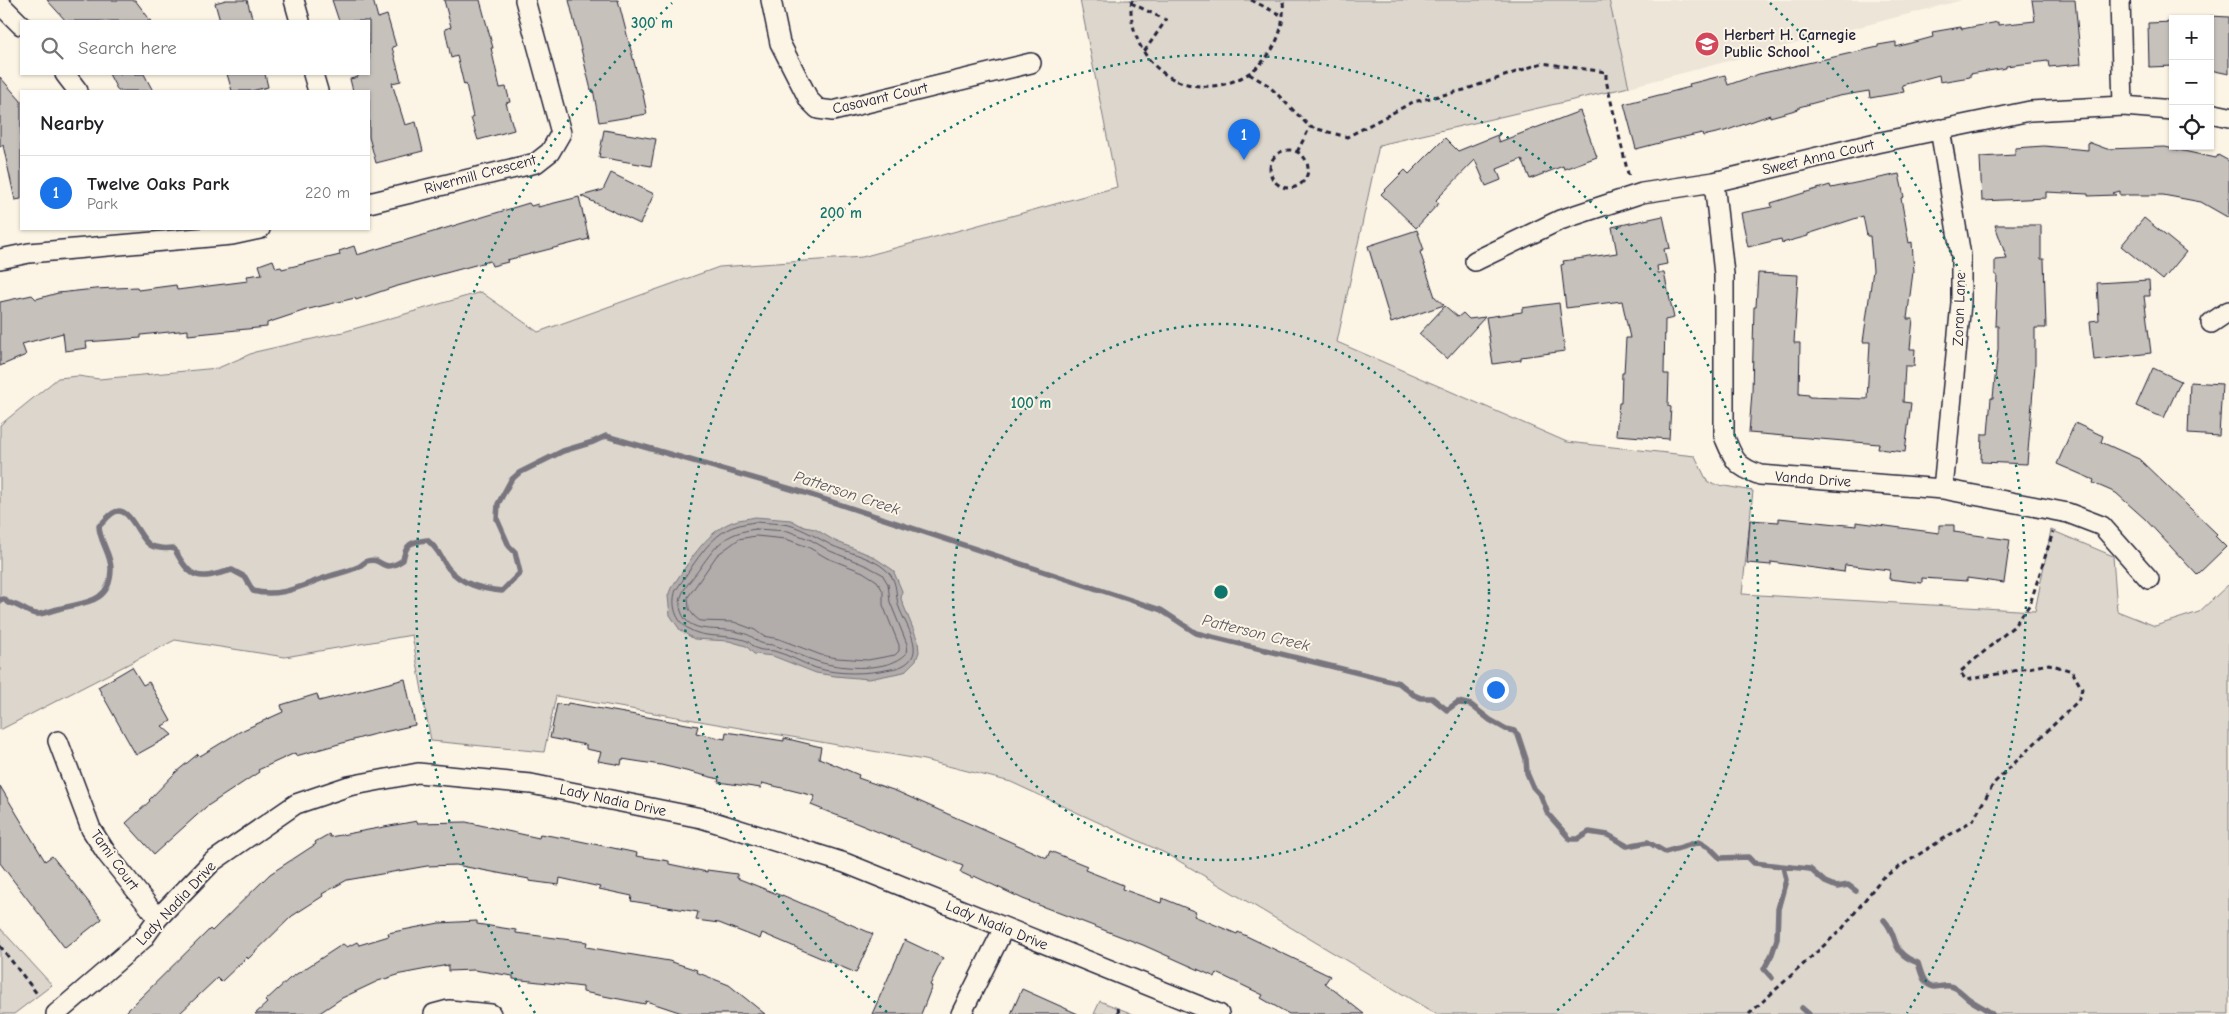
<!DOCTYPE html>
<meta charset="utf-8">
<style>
:root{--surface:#fff;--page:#f2f2f2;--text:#202124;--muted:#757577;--line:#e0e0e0;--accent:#1a73e8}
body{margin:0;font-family:"Comic Neue",sans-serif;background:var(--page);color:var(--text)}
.controls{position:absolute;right:15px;top:15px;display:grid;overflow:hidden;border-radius:0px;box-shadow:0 1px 4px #0004}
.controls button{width:45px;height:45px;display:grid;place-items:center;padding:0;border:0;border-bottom:1px solid var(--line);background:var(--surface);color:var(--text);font:25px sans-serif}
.you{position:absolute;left:1495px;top:689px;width:18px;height:18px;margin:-12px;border:4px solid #fff;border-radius:50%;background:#1a73e8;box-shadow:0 0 0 8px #1a73e833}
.badge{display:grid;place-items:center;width:32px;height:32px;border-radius:50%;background:var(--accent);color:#fff;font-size:16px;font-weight:700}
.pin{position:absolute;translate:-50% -41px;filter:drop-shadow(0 1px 2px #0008)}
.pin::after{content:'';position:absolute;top:26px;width:18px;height:15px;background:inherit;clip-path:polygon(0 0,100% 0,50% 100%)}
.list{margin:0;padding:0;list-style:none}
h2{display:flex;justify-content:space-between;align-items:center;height:65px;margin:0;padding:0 20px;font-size:21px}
h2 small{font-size:16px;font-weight:400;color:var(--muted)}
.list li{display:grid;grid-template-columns:32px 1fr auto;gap:15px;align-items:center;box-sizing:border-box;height:75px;padding:0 20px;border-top:1px solid var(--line)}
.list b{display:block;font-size:19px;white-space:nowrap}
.list p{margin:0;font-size:16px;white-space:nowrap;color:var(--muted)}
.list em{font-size:16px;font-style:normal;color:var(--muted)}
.icon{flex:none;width:28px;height:28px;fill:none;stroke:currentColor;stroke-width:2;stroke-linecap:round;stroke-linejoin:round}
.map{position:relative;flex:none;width:2229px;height:1014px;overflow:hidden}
.search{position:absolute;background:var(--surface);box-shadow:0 1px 4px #0004;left:20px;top:20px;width:350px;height:55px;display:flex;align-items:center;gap:12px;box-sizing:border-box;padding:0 18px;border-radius:0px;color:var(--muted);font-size:19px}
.panel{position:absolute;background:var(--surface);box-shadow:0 1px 4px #0004;left:20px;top:90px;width:350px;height:140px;border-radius:0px}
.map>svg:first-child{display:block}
.built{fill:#ece5d8}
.green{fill:#dcd6cc;stroke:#7f7c84}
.water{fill:#b2adab;stroke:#78757e}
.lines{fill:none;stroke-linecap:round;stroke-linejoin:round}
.shore{stroke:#5c5a68;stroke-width:1}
.stream{stroke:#78757e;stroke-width:5.5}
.building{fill:#c6c1bb;stroke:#22223b}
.minor-casing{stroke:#22223b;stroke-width:22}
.path{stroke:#22223b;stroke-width:3;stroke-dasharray:5 4;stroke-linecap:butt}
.minor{stroke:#fcf5e5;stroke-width:19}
.ring{fill:none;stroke:#0f766e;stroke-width:2.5;stroke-dasharray:2.5 5}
.labels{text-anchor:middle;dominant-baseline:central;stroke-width:4;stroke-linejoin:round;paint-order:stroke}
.poi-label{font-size:15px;font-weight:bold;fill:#22223b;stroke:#fcf5e5;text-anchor:start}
.street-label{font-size:15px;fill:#22223b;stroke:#fcf5e5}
.water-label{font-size:16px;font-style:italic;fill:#545362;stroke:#fcf5e5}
.centre{fill:#0f766e;stroke:#fcf5e5;stroke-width:2.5}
.ring-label{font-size:15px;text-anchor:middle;font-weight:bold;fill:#0f766e;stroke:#fcf5e5;stroke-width:4;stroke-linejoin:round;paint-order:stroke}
</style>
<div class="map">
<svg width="2229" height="1014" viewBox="0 0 2229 1014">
<rect width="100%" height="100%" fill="#fcf5e5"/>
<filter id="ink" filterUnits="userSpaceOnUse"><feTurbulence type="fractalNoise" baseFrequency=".02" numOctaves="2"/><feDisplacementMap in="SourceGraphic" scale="10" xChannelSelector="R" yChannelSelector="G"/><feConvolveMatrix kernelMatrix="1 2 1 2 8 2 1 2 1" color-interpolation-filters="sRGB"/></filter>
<g filter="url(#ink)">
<path class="built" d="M1609,0H1962L1629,87Z"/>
<path class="green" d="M1080,0H1609L1629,87L1379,145L1337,342L1567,442L1695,456L1708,483L1753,491L1742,594L2035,611L2051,530L2113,556L2117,611L2155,626L2199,612L2229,584V1014H1436L1169,855L1011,782L924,760L556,696L544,752L431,741L412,635L285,657L175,640L0,730V425L58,378L78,376L99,379L218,368L255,352L343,332L481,292L538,332L719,267L862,257L1117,187Z
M0,928L52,985L14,1014H0Z
M1100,1001L1133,1014H1094Z"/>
<path class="water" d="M755,517L791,520L804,527L815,529L835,541L872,556L893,570L902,591L901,599L918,641L919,652L916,660L904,672L869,679L835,676L816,673L773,656L754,654L746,646L729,641L694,639L680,630L670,615L668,596L671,588C688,565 704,533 732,522C739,519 748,519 755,517Z"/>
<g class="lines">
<path class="shore" d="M755,522C766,523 778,523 789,525C804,529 819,539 833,546C851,554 881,559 892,577C898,588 895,599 900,610C905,622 916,639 914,652C912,663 900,668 891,669C867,674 840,675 816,668C802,663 789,655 774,651C768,650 761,651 756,648C752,646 751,643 747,641C727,633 702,640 686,627C675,619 671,603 676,590C691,569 710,533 736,526C742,524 749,523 755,522Z
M756,529L788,531L811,540L830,551L867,566L882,574L888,584L890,602L907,644L906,654C889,672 842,669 819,662C804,658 791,650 776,646C771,644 766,645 761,643C757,642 756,639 752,637C748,634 742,633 738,632C719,626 689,636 681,611C676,594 691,581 700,568C717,544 725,533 756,529Z
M756,536L786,539L808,547L827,558L863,572L877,581L883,591V605L899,645V651L895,655L868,660L837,658L821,655L779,639L763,636L755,630L734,622L700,621L694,616L689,609L688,597L717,555L739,539Z"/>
<path class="stream" d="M0,600L4,599L8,603C18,603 26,613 36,614C43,615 52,610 58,609C82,602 110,605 111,570C112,555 99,541 99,526C104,522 108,516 113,513C129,502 138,538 150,545C158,549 165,549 173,548L175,550C192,582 199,579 232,570L245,577L253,591C279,598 301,586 324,578C335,574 347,572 358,567C361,566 364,562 367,561C383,556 381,575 403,560C406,543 411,542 427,540C439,549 440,557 448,568C462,585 482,589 502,591L520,573L515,552L509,546L497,519L498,504L511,480L519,473L563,451L593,442L606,436L805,493L1161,610L1196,633L1399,683L1414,695L1421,698H1432L1447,710L1458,702L1471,705L1490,720L1506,729L1514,731L1518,735L1526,759L1527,773L1533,787L1541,796L1548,814L1570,839H1578L1589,832L1608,835L1627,846L1648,842L1665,852L1699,842L1709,847L1720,858L1748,857L1754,863L1810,869L1825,882L1837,887L1848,885L1856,891
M1884,920C1900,937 1888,952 1918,963C1921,972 1923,985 1934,987C1939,987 1945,985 1950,986C1958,987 1963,995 1969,999C1977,1005 1984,1007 1992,1014
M1772,978L1764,969L1772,954L1777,939L1778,909L1786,880L1783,867
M1802,1008L1809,1014"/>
</g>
<path class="building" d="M47,0H135L151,21H66Z
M226,0H247L253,21H220L215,3Z
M332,0H373L378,18L387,15L396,46L392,47L401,81L392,83L405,125L416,122L423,151L376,163L369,137V91H353L350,79L358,77V74H369V21H339Z
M444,0H480L493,48H491L500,88L506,87L510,102L506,103L514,130L478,140L471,118L473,117L466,84L464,85L457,56L451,58L445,29L451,27Z
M569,0H618L641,89H642L647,114L599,122L593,89L591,90Z
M2032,0H2075L2081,64L2049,67L2048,61L2006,66V68L1970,74V77L1940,82L1939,75L1902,85L1904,92L1870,98L1869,91L1839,96L1799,107V109L1770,117V115L1725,131L1703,136L1702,133L1671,140L1636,149L1624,104L1690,87L1689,84L1725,75L1728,85L1759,74L1878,47V45L1896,42V47L1933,37L1932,32L1961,27L1962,29L1998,22V25L2035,21Z
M2210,16L2229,17V74L2210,70Z
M2173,22V66L2149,67L2148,23Z
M109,74H144L153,91H118Z
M227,74H265L268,87L251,91H232Z
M0,77L21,101V199L15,200L3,145L0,147Z
M1580,111L1597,157L1564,169L1563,166L1530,179L1522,159L1497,169L1501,180L1486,186L1475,160L1436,200L1439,203L1416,228L1381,194L1405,170L1409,174L1445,138L1458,151L1500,134L1497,137L1499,142Z
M604,130L656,139L651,166L599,157Z
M2088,142L2107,149L2165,147L2216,158L2218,155L2229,161V218L2201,202L2163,195H2120V191L2113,193L2116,195L2088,196V194L2046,192V198L1982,201L1980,157L2015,155V148L2044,146L2088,150Z
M611,173L654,194L640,224L581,196L603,190Z
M1899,174L1904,197L1901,198L1909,243L1912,242L1914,272H1913L1907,319H1913L1910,349H1915L1914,366H1905L1903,402L1911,403L1905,452L1878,449L1879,444L1749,433L1752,392L1754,307H1756L1758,273L1798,275L1794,343H1800L1799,394L1809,395V397L1867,399L1870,342H1863L1873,270L1870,236H1867L1863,216L1808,234V236L1782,243L1781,239L1748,247L1741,213L1772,207L1771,203L1830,185L1831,188Z
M579,197L589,239L507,260L508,262L492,266L490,261L394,287L356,300L355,298L309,309L267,323V327L188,335V330L141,335V338L86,342L87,348L65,351L63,333L22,344L26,355L0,366V302L32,295L36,299L58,293L95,289L137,287L138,290L176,285L177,290L248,281L247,276L262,274L259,265L273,260L276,268L281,267L282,269L340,255L339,251L354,246L357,255L529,203L531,206L538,204V207Z
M1663,216L1670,248L1664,249L1667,264L1657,266L1658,273H1664L1674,318L1665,320L1664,374H1669L1668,406L1671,407L1669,439L1616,435L1619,403H1621L1622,373H1624L1626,338H1630L1622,301L1566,308L1561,265L1564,264L1563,261L1617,253L1612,227Z
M2144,218L2186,252L2163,280L2121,246Z
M1995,225H2041V259H2044L2046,328H2035V366L2027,464L1981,462L1982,434H1988L1991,398H1993L1998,349V326H1995L1997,275H1995V260L2007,259Z
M1417,230L1424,250L1420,252L1435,297L1444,305L1391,323L1368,246Z
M2149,280L2150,296H2144L2151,353L2094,360L2090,321L2099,320L2097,283Z
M1559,303L1565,351L1521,357V360L1493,364L1486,317L1522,312V308Z
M1445,306L1458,317L1463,313L1469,319L1485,317L1447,359L1419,334Z
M2153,368L2181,381L2164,418L2136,406Z
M2190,382L2222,384L2219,436L2188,434Z
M2075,423L2103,436L2101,442L2139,459L2217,534L2215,536L2226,547L2197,575L2145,519L2116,493L2093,483L2094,480L2057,464Z
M1779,518L1856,526V522L1939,533V525H1954V532L2010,540L2004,583L1967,578V581L1922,578V583L1889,579L1890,570L1845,565L1844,572L1771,562V565L1747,563L1750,520L1779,522Z
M132,667L143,685L149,682L171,721L162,726L172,735L136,755L98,687Z
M405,679L415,725L371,735L296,756L295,753L258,770L259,772L206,807L154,854L126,823L150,801L149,800L176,772L198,754L200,756L241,731L283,712L281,705L317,694L319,701Z
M568,703L698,726L696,733L725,739L726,732L784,741V738L821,747L819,758L859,775L858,778L896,791L1047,858L1050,851L1087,866L1085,870L1123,885L1122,889L1161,903L1162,898L1196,912L1194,916L1237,934L1238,932L1330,976L1325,983L1364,1014H1289L1261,998L1263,995L1217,973L1215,977L1143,945L1023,899L974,876L973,878L960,872L963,866L811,805L815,796L762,783L761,788L718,782L719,779L661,765L622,759L621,765L598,761L601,752L586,749V745L550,738L557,704L567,705Z
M0,786L45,861L52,856L102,919L65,948L0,863Z
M417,821V823L466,822L539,838L540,834L570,839L637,853L636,856L669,861V864L707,872V870L737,874V878L782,896V895L873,934L856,973L762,933L760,939L719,923L696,920L698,912L631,901L632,896L599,889L600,887L560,878L559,885L529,881V879L456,865L427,866L347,880L322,894L323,896L292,916L248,959L247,957L221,982L217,978L179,1014H124L210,929L212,931L270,874L316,844L315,842L329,834L330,837Z
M477,921V924L516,930V933L587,942L586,947L669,961L697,970L696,972L729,985L765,1014H685L646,1001L645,1004L583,992V987L513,979V976L474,970L448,971V965L401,974L378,981L342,998L318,1014H255L267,1003L265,1001L289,979L343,944L347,947L357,942L359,945L389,936L388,933L439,923Z
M905,940L943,958L930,985L932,986L921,1014H872Z
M1022,989L1078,1014H1011Z"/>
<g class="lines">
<defs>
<path id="minor" d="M294,0L300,21
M771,0L780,43L809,100L818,109L833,111L1031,63
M2120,0L2123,106
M0,4L21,25
M65,74L78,91
M313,74L318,91
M2210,113L2229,117
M1940,129L1961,256V303L1943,489
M1714,182L1724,274V436C1734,460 1735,466 1760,475L1943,489L2068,513L2102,526L2149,579
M369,203L536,163L550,152L561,133L525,0
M0,259L29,253L232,235L260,229
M1475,261L1560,220L1642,193L1714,182L1876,143L2030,111L2123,106L2173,110
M2211,323L2229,311
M58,741L91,829L107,854L158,918
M56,1014L143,939L158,918L212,862L296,804L349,786L418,773L531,784L701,818L845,863L1219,1014
M434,1014L449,1010L491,1014
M961,1014L1004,928"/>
</defs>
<use href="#minor" class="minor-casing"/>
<path class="path" d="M1132,0C1129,13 1133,28 1138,41C1173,120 1290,89 1283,0
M1251,0L1283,16
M1131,3L1166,20L1144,52
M1249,74L1268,85L1310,127L1347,137L1413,102L1464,90L1542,63L1606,72V80L1629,178
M1270 169a19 19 0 1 1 38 0a19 19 0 1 1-38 0Z
M1297,152L1310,127
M0,946L38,995
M1118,1008L1119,1014
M1749,1014L1842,929L1882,878L1973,820L1994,783L2078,701L2082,689L2072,671L2049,664L1966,680L1960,672L2013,627L2030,604L2053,532"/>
<use href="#minor" class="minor"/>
</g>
</g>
<g class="ring">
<circle cx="1221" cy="592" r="268"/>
<path d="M887 1012A537 537 0 1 1 1555 1012"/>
<path d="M535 1013A805 805 0 0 1 672 3M1770 3A805 805 0 0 1 1907 1013"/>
</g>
<defs>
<symbol id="school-disc" viewBox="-11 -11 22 22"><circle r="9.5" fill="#d1495b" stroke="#fcf5e5"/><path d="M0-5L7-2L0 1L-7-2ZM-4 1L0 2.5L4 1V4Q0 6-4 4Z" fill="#fff"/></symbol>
</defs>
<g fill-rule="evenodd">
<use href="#school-disc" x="1693" y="30" width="28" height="28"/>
</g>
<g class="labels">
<g class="poi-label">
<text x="1724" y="35">Herbert H. Carnegie<tspan x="1724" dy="17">Public School</tspan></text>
</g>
<g class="street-label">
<text transform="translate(880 98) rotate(-13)">Casavant Court</text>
<text transform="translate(1818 157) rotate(-13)">Sweet Anna Court</text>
<text transform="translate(480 174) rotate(-15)">Rivermill Crescent</text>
<text transform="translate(1959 309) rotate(-88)">Zoran Lane</text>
<text transform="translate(1813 479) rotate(4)">Vanda Drive</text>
<text transform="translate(613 800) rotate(12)">Lady Nadia Drive</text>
<text transform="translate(115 860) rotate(54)">Tami Court</text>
<text transform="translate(176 903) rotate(-47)">Lady Nadia Drive</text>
<text transform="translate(997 925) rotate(22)">Lady Nadia Drive</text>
</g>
<g class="water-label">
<text transform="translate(847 493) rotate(18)">Patterson Creek</text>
<text transform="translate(1256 633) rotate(14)">Patterson Creek</text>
</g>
</g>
<circle cx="1221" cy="592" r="8" class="centre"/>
<g class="ring-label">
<text x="652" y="28">300 m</text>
<text x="841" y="218">200 m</text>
<text x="1031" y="408">100 m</text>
</g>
</svg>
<div class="controls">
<button>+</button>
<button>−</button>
<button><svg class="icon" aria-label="locate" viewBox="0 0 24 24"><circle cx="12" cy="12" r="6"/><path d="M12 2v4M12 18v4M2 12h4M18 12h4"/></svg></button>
</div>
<div class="you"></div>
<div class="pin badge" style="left:1244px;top:160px">1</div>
<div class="search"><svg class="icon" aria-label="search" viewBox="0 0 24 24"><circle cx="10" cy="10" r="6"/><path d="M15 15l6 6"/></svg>Search here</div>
<section class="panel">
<h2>Nearby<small></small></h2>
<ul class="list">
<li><span class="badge">1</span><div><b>Twelve Oaks Park</b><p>Park</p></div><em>220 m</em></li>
</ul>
</section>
</div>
